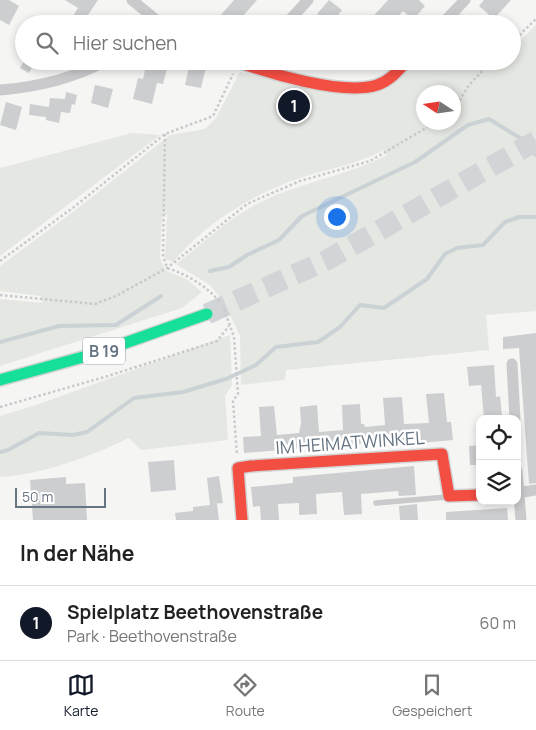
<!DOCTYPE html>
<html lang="de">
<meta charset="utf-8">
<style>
:root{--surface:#fff;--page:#f6f6f6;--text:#222;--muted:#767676;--line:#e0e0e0;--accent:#111827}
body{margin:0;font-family:Manrope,sans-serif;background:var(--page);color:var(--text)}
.controls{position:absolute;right:15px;bottom:15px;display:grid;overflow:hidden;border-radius:10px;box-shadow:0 2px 8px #0003}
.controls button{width:45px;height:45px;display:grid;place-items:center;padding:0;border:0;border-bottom:1px solid var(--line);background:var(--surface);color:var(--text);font:25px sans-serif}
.compass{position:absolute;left:416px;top:85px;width:45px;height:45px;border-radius:50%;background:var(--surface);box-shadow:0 2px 8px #0003;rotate:282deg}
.scale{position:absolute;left:15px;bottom:12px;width:91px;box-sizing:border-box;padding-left:5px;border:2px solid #677583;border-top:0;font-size:14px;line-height:18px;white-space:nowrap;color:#677583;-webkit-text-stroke:4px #fff;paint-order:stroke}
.you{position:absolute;left:336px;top:216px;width:18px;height:18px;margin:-12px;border:4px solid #fff;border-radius:50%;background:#1a73e8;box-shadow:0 0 0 8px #1a73e833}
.badge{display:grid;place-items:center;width:32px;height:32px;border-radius:50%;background:var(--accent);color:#fff;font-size:16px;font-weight:700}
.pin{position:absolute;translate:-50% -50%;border:2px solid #fff;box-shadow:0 1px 5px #0006}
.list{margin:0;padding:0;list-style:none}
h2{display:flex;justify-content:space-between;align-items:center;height:65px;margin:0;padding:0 20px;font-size:21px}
h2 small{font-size:16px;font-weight:400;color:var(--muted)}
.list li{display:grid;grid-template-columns:32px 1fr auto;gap:15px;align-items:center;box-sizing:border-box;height:75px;padding:0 20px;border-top:1px solid var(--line)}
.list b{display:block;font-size:19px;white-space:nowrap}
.list p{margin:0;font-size:16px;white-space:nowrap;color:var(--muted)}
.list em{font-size:16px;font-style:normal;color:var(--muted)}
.icon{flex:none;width:28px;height:28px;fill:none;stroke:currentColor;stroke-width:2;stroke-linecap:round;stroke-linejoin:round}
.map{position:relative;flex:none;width:536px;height:520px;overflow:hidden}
.search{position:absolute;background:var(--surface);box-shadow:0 2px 8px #0003;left:15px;right:15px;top:15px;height:55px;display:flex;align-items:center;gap:12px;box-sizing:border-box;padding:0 18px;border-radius:28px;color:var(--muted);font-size:19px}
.sheet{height:140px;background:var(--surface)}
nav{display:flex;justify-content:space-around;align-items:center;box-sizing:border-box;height:70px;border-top:1px solid var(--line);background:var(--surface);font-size:14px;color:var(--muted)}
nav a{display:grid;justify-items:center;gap:2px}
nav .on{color:var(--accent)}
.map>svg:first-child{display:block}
.green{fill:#e4e7e2;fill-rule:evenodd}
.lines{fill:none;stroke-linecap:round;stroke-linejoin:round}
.stream{stroke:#cbd2d5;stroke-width:4}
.building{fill:#cccecf}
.highway-tunnel{stroke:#d2d5d8;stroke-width:21;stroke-dasharray:21 11;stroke-linecap:butt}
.fast-casing{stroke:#d2d3d4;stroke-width:14}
.jam-casing{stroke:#d2d3d4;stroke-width:14}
.path{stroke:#c8c9ca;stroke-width:2.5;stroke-dasharray:2.5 2.5;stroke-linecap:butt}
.lane{stroke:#cacacc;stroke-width:5.5}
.street{stroke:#cacacc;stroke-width:11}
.fast{stroke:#16e098;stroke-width:11}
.jam{stroke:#f24e42;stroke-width:11}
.labels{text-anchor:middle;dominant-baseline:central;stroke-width:5;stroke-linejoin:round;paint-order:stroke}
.shield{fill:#fff;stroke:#959ea8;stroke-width:1}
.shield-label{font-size:16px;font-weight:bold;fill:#677583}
.street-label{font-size:18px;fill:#677583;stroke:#fff}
</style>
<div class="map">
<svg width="536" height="520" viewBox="0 0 536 520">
<rect width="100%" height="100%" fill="#f5f5f4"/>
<path class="green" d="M457,9L471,24H442Z
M536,25V311L486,315L489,350L286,370L285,380L241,385L240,336L225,304L210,285L176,264C200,246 223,223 250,208C292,183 343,178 387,155L384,150C358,164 327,169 300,178C254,193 203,225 173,262L165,258L167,215H162L160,258L165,270L186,279L202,292L182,308L0,366V299L42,303L41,296L0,291V266L73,212L170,135L205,129L216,118L240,72L362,95L393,76L407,61H512V49ZM424,92H454V122H424Z
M132,133L160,135L0,256V168Z
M230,335L232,385L225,396L228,440L141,450L129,438C89,457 45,474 0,477V416L42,403Z"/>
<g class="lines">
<path class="stream" d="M210,271L229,267L247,255L279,240L302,216L415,162L468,125L489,119L520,138L536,155
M0,342L59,326L116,325L161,296
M0,452L8,450L39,433L73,435L87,432L134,398L183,392L226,379L256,365L276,347L318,342L340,327L360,305L384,308L427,279L445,254L457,248L483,245L505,222L519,217H536"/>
</g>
<path class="building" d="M0,0H9L19,6L9,25L0,20Z
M65,0H98L82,24H68L78,8Z
M234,0H257L241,18L248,24H213Z
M329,0L342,10L331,24L317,14Z
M388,0H419L425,6L413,20L403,11L391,24H366Z
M484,0H511L494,19L479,6Z
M24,61H36L29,73L20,68Z
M147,61H169L163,84L157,83L152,104L133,99L138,78L143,79Z
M190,63L206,67L201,88L185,85Z
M95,85L113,89L108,108L91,103Z
M66,92L77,95L75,105L72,104L70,113L61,112L59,123L46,120V117L29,115L30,104L49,107L50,98L65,99Z
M6,102L22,107L16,130L0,125Z
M536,333V483L529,484L519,348L503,349V337Z
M494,365L496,397L500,396L502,417L484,418L481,385L469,386L467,367Z
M444,393L447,422H451L453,440L421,443L380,442L244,453L243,437L261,436L259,407L274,406L277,435L299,433L301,423L300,407L317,405L319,432L343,430L342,405L360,404L361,424H364L365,427L385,425L383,398L402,397L404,424L429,423L426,394Z
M480,445V465H470L469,446Z
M174,460L176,490L151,492L148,462Z
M414,466L416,495L399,496L398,491L361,494L362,514L344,515L342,492L316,494L317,514L299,515V503L278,504L279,520H261L260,506L253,507L251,487L293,483V477Z
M219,476L223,503L213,504H217L219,520H176L175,513L193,511V507L210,505L207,478Z
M66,477V484L85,483L87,520H33L30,480Z
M417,504L418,520H400L399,506Z
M507,508L508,520H446V512Z"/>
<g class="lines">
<path class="highway-tunnel" d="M207,314L327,260L536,141"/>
<defs>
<path id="fast" d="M0,380L94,354L207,314"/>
<path id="jam" d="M235,61C268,73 343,96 377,85C390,81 399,70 407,61
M242,520L238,468L251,466L442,454L449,496L480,495"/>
</defs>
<use href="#fast" class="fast-casing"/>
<use href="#jam" class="jam-casing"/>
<path class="path" d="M512,42L536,19
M454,109L469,85L492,61
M165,134L163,255L167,268C188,275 205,285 220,302
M0,261L74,207L165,134L213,116L233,74
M0,295L95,304L116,296L167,268L247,204L300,181L370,161L436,122
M224,309L234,337L238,394L233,401L237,455
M0,407L108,376L217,341L229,326"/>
<path class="lane" d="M376,503L447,497"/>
<path class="street" d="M132,0L161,24
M286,24L308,0
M442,24L465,0
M0,90C39,87 72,79 106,61
M512,364L515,419
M517,471L521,520
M517,493L536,490"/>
<use href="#fast" class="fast"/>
<use href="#jam" class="jam"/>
</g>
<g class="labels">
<rect class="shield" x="83" y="337.5" width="42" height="27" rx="4"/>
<g class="shield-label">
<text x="104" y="351">B 19</text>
</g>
<g class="street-label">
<text transform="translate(350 442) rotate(-4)">IM HEIMATWINKEL</text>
</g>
</g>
</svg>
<div class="controls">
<button><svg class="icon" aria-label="locate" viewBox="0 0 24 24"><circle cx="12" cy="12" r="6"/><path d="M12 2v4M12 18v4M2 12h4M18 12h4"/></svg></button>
<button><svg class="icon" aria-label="layers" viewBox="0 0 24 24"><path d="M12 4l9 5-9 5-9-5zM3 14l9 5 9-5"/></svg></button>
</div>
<svg class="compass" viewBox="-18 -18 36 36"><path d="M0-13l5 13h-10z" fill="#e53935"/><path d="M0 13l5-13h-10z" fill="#767676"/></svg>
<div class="scale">50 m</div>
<div class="you"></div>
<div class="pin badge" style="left:294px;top:106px">1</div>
<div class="search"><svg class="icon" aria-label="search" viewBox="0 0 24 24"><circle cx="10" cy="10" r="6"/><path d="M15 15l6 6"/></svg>Hier suchen</div>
</div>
<section class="sheet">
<h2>In der Nähe<small></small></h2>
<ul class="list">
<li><span class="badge">1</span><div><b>Spielplatz Beethovenstraße</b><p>Park · Beethovenstraße</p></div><em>60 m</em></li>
</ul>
</section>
<nav>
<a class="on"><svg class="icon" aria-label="map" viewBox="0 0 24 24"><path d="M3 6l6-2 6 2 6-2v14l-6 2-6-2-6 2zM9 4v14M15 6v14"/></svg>Karte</a>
<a><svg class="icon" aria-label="directions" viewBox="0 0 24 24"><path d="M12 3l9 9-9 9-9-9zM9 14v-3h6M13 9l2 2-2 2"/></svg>Route</a>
<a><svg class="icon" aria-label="saved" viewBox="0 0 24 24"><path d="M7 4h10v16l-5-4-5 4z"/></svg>Gespeichert</a>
</nav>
